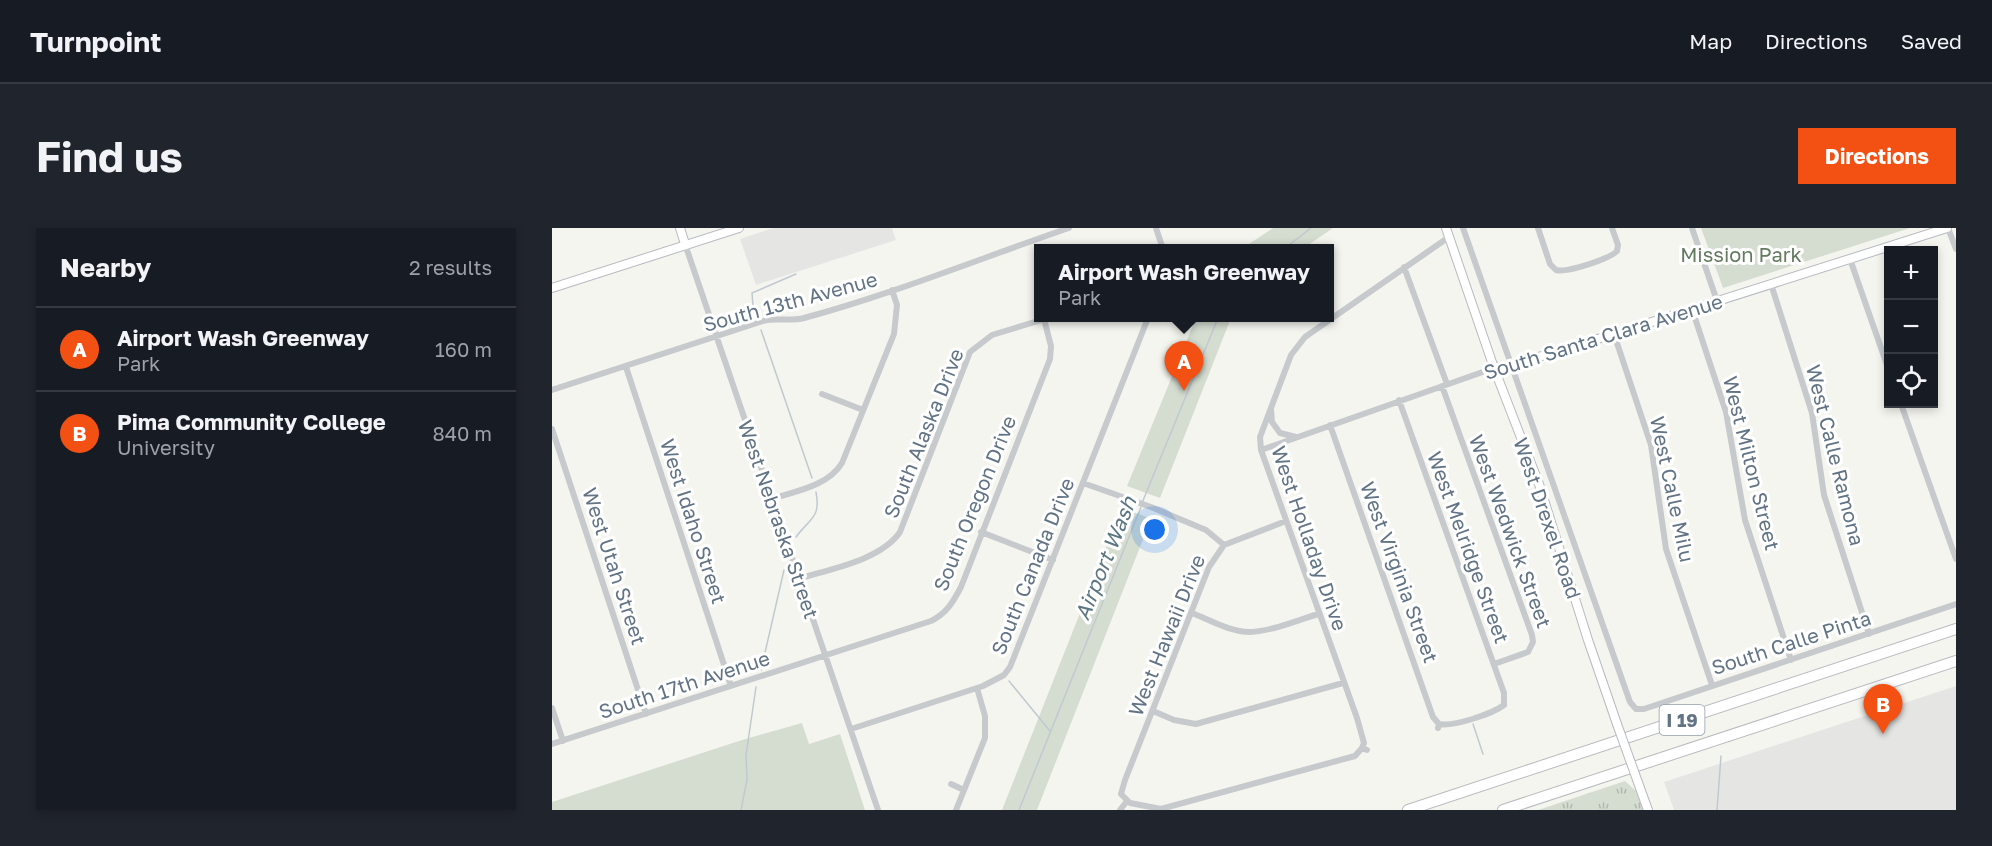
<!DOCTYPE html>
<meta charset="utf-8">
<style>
:root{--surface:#171b24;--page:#20242c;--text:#f1f3f6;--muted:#9ea1a6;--line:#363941;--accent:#f25113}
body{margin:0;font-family:"Golos Text",sans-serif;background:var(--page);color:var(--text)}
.controls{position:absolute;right:18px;top:18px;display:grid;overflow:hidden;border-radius:0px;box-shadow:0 3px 9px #0003}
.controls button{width:54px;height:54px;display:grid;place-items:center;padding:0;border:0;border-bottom:2px solid var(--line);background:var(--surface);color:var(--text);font:30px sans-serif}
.you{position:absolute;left:603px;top:302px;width:21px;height:21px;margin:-15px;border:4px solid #fff;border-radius:50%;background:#1a73e8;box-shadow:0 0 0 9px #1a73e833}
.badge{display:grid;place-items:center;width:39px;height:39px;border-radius:50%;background:var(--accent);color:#fff;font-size:20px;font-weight:700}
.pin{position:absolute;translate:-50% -50px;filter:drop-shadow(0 2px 3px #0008)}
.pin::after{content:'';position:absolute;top:32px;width:21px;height:18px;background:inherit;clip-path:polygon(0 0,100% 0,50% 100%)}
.popup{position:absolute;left:482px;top:16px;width:300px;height:78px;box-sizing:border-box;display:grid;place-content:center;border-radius:0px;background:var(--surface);filter:drop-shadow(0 2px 4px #0005);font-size:20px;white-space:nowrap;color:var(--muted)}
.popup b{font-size:22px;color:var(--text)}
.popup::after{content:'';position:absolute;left:50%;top:100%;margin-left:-12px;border:12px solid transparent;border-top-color:var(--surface)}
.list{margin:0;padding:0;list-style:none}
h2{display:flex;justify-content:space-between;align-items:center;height:78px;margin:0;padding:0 24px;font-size:26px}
h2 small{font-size:20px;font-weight:400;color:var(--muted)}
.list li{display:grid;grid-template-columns:39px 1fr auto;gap:18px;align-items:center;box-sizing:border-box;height:84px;padding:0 24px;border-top:2px solid var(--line)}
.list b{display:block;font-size:22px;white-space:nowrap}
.list p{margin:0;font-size:20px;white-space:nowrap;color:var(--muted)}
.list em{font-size:20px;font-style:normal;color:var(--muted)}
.icon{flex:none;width:33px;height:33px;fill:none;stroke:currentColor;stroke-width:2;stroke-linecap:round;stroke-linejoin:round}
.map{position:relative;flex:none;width:1404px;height:582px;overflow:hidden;border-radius:0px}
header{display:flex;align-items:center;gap:36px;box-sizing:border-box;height:84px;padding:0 30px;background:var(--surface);border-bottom:2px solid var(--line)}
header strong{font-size:28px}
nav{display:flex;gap:33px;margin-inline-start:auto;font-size:21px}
.intro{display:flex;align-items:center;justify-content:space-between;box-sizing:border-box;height:144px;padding:0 36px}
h1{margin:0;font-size:42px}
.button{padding:15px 27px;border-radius:0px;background:var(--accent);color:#fff;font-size:21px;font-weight:700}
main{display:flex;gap:36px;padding:0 36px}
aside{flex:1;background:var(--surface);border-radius:0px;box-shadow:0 3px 9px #0003}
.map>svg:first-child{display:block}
.built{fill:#e5e6e4}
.grass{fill:url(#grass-tufts)}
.park{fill:#d5ddd1}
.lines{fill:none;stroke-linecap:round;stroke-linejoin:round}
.stream{stroke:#bfcad0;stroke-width:1.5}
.secondary-casing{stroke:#b6bbc0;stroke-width:10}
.highway-casing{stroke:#b8bbbe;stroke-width:12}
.street{stroke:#c7cacd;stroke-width:6}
.secondary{stroke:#fff;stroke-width:8}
.highway{stroke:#fff;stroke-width:10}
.secondary-bridge-casing{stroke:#b6bbc0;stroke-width:10;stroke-linecap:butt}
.secondary-bridge{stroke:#fff;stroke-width:8}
.labels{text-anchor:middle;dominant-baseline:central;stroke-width:6;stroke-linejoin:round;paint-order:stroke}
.shield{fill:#fff;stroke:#909da9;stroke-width:1.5}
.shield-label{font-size:18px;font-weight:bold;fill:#617384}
.park-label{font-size:20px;fill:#647b60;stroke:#fff}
.street-label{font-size:20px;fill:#617384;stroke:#fff}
.water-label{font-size:21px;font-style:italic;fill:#5c7682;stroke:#fff}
</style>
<header>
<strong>Turnpoint</strong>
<nav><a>Map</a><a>Directions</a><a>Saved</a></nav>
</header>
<div class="intro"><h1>Find us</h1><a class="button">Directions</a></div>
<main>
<aside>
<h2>Nearby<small>2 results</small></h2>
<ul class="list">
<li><span class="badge">A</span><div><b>Airport Wash Greenway</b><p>Park</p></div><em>160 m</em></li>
<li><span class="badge">B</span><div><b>Pima Community College</b><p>University</p></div><em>840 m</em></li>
</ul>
</aside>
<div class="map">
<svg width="1404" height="582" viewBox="0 0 1404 582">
<defs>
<pattern id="grass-tufts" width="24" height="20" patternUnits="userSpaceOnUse" patternTransform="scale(1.5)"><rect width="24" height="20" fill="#d5ddd1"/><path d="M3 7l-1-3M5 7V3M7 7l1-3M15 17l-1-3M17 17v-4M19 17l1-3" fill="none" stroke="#b0b8af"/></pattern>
</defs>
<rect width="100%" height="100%" fill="#f5f5f0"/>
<path class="built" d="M221,0H340L344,12L204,57L188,11Z
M1404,458V582H1122L1112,554Z"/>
<path class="grass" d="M1073,553L1084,563L1091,582H986Z"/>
<path class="park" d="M721,0H781L752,20H691Z
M1149,0H1358L1171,60Z
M644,90H679L608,270L575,258Z
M570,279L599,291L485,582H450Z
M250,495L257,516L288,506L313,582H0V574L190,512Z"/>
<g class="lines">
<path class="stream" d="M732,21L759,0
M205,88L201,78L200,65L244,46
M209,102L260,250
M590,275L666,90
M244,309C258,290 269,290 264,264
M209,442L232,342
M457,453L498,503
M921,496L931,526
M189,582L195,552L194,527L204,459
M467,582L589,279
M1165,582L1169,528"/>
<defs>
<path id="secondary" d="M128,0L133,16
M894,0L942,140L987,256L1036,412L1065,496
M0,60L187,0
M942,140L960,137L1062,106L1395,0
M1088,560L1096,582"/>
<path id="highway" d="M856,582L1404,401
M951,582L1404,433"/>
</defs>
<use href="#secondary" class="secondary-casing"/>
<use href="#highway" class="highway-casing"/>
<path class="street" d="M604,0L611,21
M911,0L1078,474L1084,481H1092L1404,376
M986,0L998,36L1004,42
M1060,0L1066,17L1065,23
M1140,0L1165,73
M1396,0L1404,21
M133,16L326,582
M1298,31L1336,140
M852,39L895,156
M1004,42C1015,45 1057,31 1065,23
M1219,56L1260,185L1272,267L1317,406
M1140,81L1174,184L1193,292L1239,432
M1062,106L1099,217L1114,321L1160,457
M74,139L179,458
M890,158L980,407L981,414L976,424L942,436
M0,162L211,93C224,89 238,94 252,90C341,66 429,30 517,0
M270,166L311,182
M847,172L952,465V477
M1349,176L1404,331
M719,181L720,194L728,205L744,209
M778,197L881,489L887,496L886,500
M0,201L94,486
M709,222L942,140
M531,255L599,279L654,302L672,317
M220,271C244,263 276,258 290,235L342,106L345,77L340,62
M734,293L672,317L657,339L573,552L569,566L578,575L609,581L803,528L810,520L815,522
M429,304L501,332
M246,351C278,341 329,332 348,304L418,124L440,107L496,90
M640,385C658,392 678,404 698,404C721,403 745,392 767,386
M0,480L11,513
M601,483L622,492L644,496L791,455
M887,496C901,499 940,486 952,477
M299,501L431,458L452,447L458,439L596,90
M0,516L379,393C395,385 401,374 409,359L498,131L499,118L492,91
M810,520L812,515L805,490L709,222L708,209L739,127L753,109L897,9
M399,556L412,562
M404,582L433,510V488L425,460
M568,582L575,573"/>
<use href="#secondary" class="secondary"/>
<use href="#highway" class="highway"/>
<defs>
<path id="secondary-bridge" d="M1065,496L1088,560"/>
</defs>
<use href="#secondary-bridge" class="secondary-bridge-casing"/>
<use href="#secondary-bridge" class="secondary-bridge"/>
</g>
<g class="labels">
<rect class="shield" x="1107.5" y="477" width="45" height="30" rx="4.5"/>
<g class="shield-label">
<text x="1130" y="492">I 19</text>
</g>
<g class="park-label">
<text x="1189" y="26">Mission Park</text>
</g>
<g class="street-label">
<text transform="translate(238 73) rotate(-15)">South 13th Avenue</text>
<text transform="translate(1051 108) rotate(-17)">South Santa Clara Avenue</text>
<text transform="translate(371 205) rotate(-68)">South Alaska Drive</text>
<text transform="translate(1284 227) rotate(76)">West Calle Ramona</text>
<text transform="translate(1200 235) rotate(76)">West Milton Street</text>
<text transform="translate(1121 261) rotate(78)">West Calle Milu</text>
<text transform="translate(422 275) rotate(-68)">South Oregon Drive</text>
<text transform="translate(996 290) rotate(71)">West Drexel Road</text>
<text transform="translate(227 291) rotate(71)">West Nebraska Street</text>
<text transform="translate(142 293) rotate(72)">West Idaho Street</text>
<text transform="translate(959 303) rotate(70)">West Wedwick Street</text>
<text transform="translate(758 310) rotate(71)">West Holladay Drive</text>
<text transform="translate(917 319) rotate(70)">West Melridge Street</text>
<text transform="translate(63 338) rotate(72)">West Utah Street</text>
<text transform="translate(480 338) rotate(-68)">South Canada Drive</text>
<text transform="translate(848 344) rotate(70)">West Virginia Street</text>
<text transform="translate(614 407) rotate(-68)">West Hawaii Drive</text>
<text transform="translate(1239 414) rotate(-18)">South Calle Pinta</text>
<text transform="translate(132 456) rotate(-18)">South 17th Avenue</text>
</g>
<g class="water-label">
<text transform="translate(553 330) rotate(-68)">Airport Wash</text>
</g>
</g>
</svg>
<div class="controls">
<button>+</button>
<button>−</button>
<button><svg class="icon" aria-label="locate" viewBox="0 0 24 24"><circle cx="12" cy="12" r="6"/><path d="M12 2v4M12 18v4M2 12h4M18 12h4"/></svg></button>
</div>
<div class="you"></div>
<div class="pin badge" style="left:632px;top:163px">A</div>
<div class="popup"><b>Airport Wash Greenway</b>Park</div>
<div class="pin badge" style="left:1331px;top:506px">B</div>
</div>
</main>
